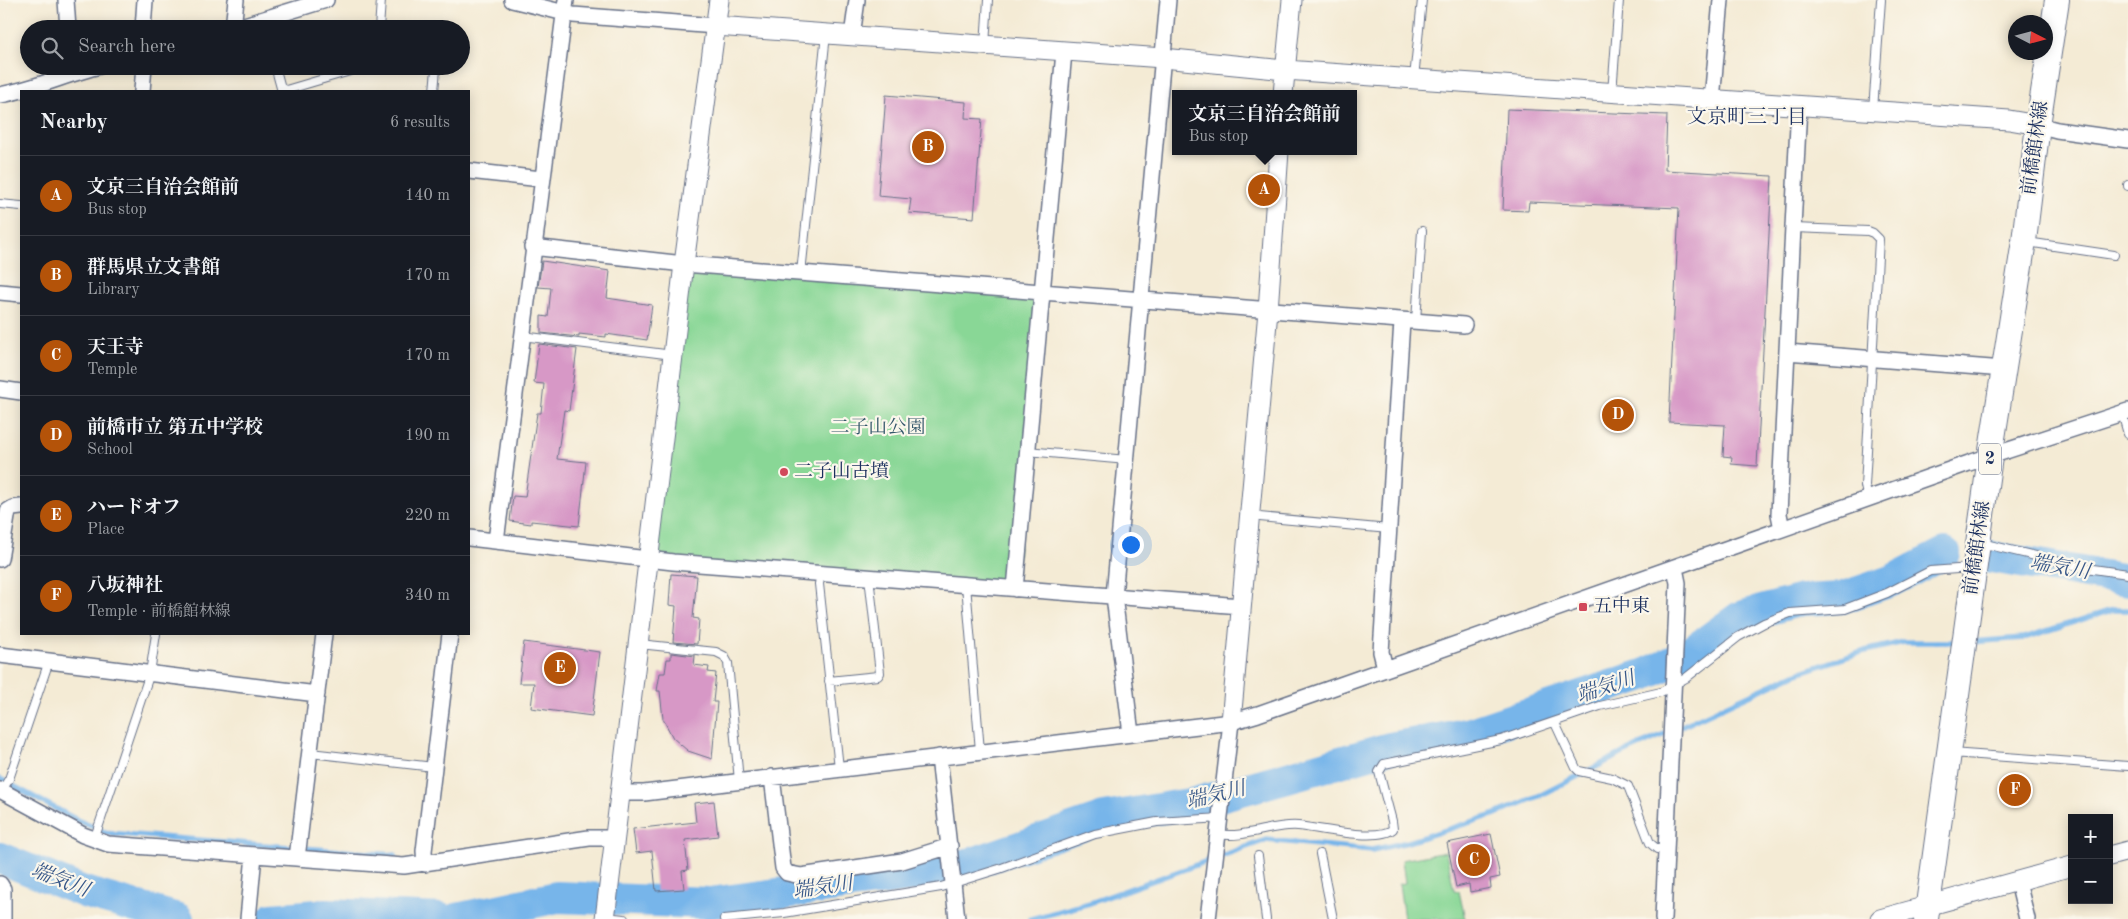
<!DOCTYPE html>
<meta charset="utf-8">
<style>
:root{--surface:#171b24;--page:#242831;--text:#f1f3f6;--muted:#9ea1a6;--line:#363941;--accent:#b45309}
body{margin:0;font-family:"Old Standard TT","Noto Serif JP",serif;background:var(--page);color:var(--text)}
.controls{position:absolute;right:15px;bottom:15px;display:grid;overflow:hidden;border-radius:0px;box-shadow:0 2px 12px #0003}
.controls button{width:45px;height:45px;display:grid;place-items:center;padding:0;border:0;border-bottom:1px solid var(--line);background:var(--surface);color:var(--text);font:25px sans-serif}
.compass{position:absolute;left:2008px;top:15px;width:45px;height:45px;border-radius:50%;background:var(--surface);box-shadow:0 2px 12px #0003;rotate:96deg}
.you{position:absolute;left:1130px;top:544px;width:18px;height:18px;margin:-12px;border:4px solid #fff;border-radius:50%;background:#1a73e8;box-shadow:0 0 0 8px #1a73e833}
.badge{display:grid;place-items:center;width:32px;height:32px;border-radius:50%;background:var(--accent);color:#fff;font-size:16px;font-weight:700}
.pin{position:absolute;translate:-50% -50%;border:2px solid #fff;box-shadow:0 1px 5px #0006}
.popup{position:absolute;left:1172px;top:90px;width:185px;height:65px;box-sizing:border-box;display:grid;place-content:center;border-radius:0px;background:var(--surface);filter:drop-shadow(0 1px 4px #0005);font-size:16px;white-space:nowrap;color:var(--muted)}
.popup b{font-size:19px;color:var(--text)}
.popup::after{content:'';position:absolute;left:50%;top:100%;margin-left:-10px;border:10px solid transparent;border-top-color:var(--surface)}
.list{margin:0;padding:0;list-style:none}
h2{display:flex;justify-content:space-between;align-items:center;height:65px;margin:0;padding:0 20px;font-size:21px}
h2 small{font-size:16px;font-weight:400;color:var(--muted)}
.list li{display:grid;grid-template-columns:32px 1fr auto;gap:15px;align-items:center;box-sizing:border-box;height:80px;padding:0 20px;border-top:1px solid var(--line)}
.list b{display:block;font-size:19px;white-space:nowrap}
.list p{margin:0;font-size:16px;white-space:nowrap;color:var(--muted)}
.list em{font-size:16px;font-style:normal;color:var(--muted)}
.icon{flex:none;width:28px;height:28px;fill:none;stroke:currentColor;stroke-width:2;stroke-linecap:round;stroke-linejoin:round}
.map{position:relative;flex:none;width:2128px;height:919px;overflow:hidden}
.search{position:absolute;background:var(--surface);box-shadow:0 2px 12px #0003;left:20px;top:20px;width:450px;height:55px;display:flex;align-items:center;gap:12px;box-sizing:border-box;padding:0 18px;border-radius:28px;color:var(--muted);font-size:19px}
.panel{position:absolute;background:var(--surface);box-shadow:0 2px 12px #0003;left:20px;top:90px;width:450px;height:545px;border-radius:0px}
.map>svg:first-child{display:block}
.green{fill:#89d796;stroke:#52837a}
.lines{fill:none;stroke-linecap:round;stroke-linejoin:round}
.stream{stroke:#77b5ea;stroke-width:5.5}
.river{stroke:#77b5ea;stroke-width:32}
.building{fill:#d798c6}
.service-casing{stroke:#677188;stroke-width:10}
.minor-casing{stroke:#677188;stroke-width:18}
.tertiary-casing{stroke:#677188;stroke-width:21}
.primary-casing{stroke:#677188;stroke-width:26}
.service{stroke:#fff;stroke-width:8}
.minor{stroke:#fff;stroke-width:15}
.tertiary{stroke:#fff;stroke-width:19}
.primary{stroke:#fff;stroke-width:24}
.poi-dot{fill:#d1495b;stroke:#fbf7ec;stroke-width:2}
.labels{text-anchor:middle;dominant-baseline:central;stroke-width:4.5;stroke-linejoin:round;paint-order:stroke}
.shield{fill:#fbf7ec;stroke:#5e6b89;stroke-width:1}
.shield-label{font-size:18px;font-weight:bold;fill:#1b2f5e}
.street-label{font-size:19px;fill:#1b2f5e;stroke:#fbf7ec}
.park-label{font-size:19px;fill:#36596c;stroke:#fbf7ec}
.poi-label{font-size:19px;fill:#1b2f5e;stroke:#fbf7ec;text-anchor:start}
.neighbourhood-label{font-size:20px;fill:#1b2f5e;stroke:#fbf7ec}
.water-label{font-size:20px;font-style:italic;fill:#375788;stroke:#fbf7ec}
</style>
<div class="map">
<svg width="2128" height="919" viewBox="0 0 2128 919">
<rect width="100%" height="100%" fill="#fbf7ec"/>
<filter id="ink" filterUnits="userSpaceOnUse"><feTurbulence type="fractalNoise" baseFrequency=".02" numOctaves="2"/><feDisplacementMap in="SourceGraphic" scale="10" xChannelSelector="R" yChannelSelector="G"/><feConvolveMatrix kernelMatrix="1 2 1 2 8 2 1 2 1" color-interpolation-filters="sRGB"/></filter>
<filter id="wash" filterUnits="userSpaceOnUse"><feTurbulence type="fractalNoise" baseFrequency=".0096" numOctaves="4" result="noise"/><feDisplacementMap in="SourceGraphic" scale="20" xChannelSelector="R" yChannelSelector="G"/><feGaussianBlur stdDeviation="1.12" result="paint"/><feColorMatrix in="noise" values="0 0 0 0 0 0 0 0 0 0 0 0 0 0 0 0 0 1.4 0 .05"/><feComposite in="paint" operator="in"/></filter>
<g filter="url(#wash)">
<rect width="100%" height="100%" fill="#f4ebd5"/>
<path class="green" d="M684,264L1042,291L1015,589L649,560Z
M1446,852L1454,890L1459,891L1465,919H1404L1399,884L1405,883L1402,860Z"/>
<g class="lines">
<path class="stream" d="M1970,642L2024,638L2112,610H2128
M0,779L77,820L107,833L395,855
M1031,919L1090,903L1266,840L1372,850L1408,842L1496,814L1543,794L1623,753L1795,674L1865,651L1904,642H1958"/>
<path class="river" d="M1991,557L2128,580
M0,858L84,892L178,919
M272,919L328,914L441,919
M457,919L557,897L710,903L927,874L976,862L1104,818L1195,803L1390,748L1471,733L1646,674L1687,655L1740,617L1802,600L1841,598L1891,581L1945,553"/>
</g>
<g id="blocks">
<path class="building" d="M886,95L966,102L965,118L982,119L974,218L909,213L911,199L878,196Z
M1507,109L1667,115L1665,170L1772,176L1757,466L1731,464L1732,457L1723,456L1725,425L1669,422L1679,208L1529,202L1528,211L1503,210Z
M542,261L610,271L607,298L652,305L647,340L606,334V337L579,334V337L541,333V316L548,317L551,288L538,287Z
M539,344L577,349L569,411L564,410L557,459L586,462L579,526L531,521V524L510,521L513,496L525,497L537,413H541L544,384L534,383Z
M671,574L697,576L693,618L699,619L697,644L673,642L676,606L669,605Z
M524,642L600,652L592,716L531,708L534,683H519Z
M671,653L695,656L694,665L709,667L708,672L716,673L713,702H717L712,759L688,751L673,738L663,719L660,691H657L660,673H665L667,659H671Z
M714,801L718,836L685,840L688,870L682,871L684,889L656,891L652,851L636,853L633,829L696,822L694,803Z
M1491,834L1500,877L1490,879L1491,888L1470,892L1469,884L1456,887L1447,843Z"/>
</g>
</g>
<g filter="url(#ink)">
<use href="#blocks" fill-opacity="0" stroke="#677188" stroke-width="1"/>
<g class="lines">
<defs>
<path id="service" d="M379,29L381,0
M985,45L988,0
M275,66L281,88L286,90L367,66
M1414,78L1422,0
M434,91L436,69L434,66
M1612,93L1619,0
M1873,110L1881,0
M2128,186V185
M0,204L21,206
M1794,228L1868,231L1873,233L1879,239L1865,486L1868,499
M2027,242L2114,255
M801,273L826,34
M1416,321L1422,231
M522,336L673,355
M2122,413L2128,434
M1027,451L1127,460
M1249,516L1389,529
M1981,543L2086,568L2128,574
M821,573L819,584L839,768
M966,585L980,751
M639,644L716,652L724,656L728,663L739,781
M829,681L878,676L880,673L869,577
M1555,723L1576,768L1579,771L1612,778L1628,786L1650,843L1657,849H1667
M310,753L434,767
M1951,753L2128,766
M2,790L9,779L49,661
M1218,834C1245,839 1271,824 1298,826C1318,828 1378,842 1393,829L1392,821L1379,772L1384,764L1501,740L1600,706L1661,692L1686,678L1738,637L1764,623L1790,613L1845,609L1887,593L1930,571L1971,568
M94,840L150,673L156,634
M1320,854L1333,919
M1258,856L1266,919
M605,917L624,919
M724,919L784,913L941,887L999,869L1095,834L1157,822L1221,818"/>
<path id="minor" d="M66,0L68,29
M512,0L573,15L716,26
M233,28L236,0
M143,29L145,0
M231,29L326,0
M852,36L857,0
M142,91L144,66
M0,95C35,89 66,74 100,66
M1712,100L1721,0
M2038,125L2057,130L2128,140
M469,171L541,179
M532,247L684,264L1464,325
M0,292L21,294
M1787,352L2004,369
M0,389L21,392
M1782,529L1779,514L1799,105
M469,538L673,562L1241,606
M496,541L566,0
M0,559L8,511L13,508L21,507
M1015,589L1064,52
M0,655L317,694
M1385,668L1381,652L1402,321
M1131,734L1114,596L1168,0
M939,757L957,919
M772,777L783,868L787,873L801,876L902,861L950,846
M0,790L83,835L108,844L404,866L589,838H614
M620,793H644L1231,722L1258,714L1969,463L2128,411
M297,858L324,634
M425,864L424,851L450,634
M2018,882L2027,919
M0,884L3,889V919
M248,919L254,855
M1208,919L1231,722
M1663,919L1678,583L1675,568"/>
<path id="tertiary" d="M716,26L1163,58L1285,70L2009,120L2038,125
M1283,94L1292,0
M1231,722L1268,311L1279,151
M2109,856L2128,851
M605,919L684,264L719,0
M1880,919L2072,866"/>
<path id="primary" d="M1926,919L1990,457L2024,241L2038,125L2057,0"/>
</defs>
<use href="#service" class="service-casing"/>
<use href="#minor" class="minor-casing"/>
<use href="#tertiary" class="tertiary-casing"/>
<use href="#primary" class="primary-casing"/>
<use href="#service" class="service"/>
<use href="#minor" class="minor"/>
<use href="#tertiary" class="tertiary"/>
<use href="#primary" class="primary"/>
</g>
</g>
<g class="poi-dot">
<circle cx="784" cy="472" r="5"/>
<rect x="1578" y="602" width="10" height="10" rx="2.5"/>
</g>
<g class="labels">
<rect class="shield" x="1979" y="443.5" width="22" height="31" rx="4"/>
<g class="shield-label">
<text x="1990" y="459">2</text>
</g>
<g class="street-label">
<text transform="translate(2036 148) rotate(-82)">前橋館林線</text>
<text transform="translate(1978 548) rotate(-82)">前橋館林線</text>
</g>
<g class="park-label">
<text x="878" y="428">二子山公園</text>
</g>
<g class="poi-label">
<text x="794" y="472">二子山古墳</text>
<text x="1593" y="607">五中東</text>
</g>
<g class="neighbourhood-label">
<text x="1747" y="118">文京町三丁目</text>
</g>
<g class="water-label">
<text transform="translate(2060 568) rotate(10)">端気川</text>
<text transform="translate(1606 688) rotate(-19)">端気川</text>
<text transform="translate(1216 796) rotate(-14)">端気川</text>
<text transform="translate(60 881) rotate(21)">端気川</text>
<text transform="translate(823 888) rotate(-8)">端気川</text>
</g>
</g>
</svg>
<div class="controls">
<button>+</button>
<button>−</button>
</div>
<svg class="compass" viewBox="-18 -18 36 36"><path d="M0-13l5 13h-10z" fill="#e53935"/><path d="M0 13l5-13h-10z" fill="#9ea1a6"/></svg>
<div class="you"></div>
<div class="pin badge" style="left:1264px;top:190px">A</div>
<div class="popup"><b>文京三自治会館前</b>Bus stop</div>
<div class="pin badge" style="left:928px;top:147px">B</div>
<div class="pin badge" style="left:1474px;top:860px">C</div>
<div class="pin badge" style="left:1618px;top:415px">D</div>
<div class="pin badge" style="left:560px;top:668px">E</div>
<div class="pin badge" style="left:2015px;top:790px">F</div>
<div class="search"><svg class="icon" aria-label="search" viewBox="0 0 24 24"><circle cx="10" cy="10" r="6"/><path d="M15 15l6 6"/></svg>Search here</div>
<section class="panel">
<h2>Nearby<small>6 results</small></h2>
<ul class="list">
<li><span class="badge">A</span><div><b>文京三自治会館前</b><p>Bus stop</p></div><em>140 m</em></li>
<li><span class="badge">B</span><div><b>群馬県立文書館</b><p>Library</p></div><em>170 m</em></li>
<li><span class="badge">C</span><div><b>天王寺</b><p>Temple</p></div><em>170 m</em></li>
<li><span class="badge">D</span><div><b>前橋市立 第五中学校</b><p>School</p></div><em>190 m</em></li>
<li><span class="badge">E</span><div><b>ハードオフ</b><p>Place</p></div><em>220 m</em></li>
<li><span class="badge">F</span><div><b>八坂神社</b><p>Temple · 前橋館林線</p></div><em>340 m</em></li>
</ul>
</section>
</div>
